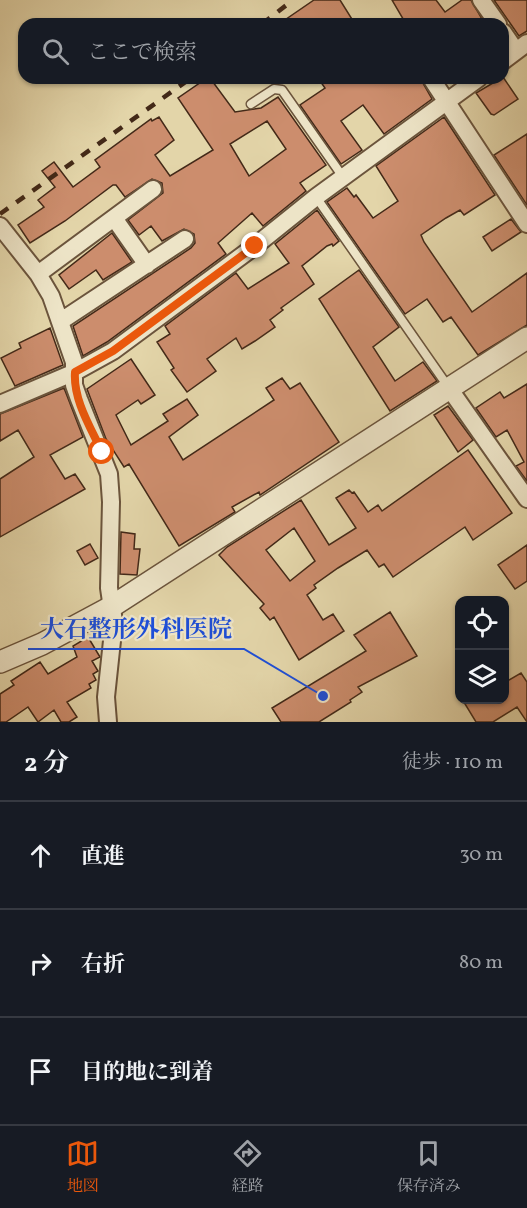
<!DOCTYPE html>
<html lang="ja">
<meta charset="utf-8">
<style>
:root{--surface:#171b24;--page:#242831;--text:#f1f3f6;--muted:#9ea1a6;--line:#363941;--accent:#ea580c}
body{margin:0;font-family:Vollkorn,"Noto Serif JP",serif;background:var(--page);color:var(--text)}
.controls{position:absolute;right:18px;bottom:18px;display:grid;overflow:hidden;border-radius:12px;box-shadow:0 2px 4px #0004}
.controls button{width:54px;height:54px;display:grid;place-items:center;padding:0;border:0;border-bottom:2px solid var(--line);background:var(--surface);color:var(--text);font:30px sans-serif}
.stop{position:absolute;width:18px;height:18px;margin:-14px;border:4px solid #ea580c;border-radius:50%;background:#fff}
.stop.end{background:#ea580c;border-color:#fff;box-shadow:0 2px 6px #0008}
.list{margin:0;padding:0;list-style:none}
h2{display:flex;justify-content:space-between;align-items:center;height:78px;margin:0;padding:0 24px;font-size:26px}
h2 small{font-size:20px;font-weight:400;color:var(--muted)}
.list li{display:grid;grid-template-columns:39px 1fr auto;gap:18px;align-items:center;box-sizing:border-box;height:108px;padding:0 24px;border-top:2px solid var(--line)}
.list b{display:block;font-size:22px;white-space:nowrap}
.list em{font-size:20px;font-style:normal;color:var(--muted)}
.icon{flex:none;width:33px;height:33px;fill:none;stroke:currentColor;stroke-width:2;stroke-linecap:round;stroke-linejoin:round}
.map{position:relative;flex:none;width:527px;height:722px;overflow:hidden}
.search{position:absolute;background:var(--surface);box-shadow:0 2px 4px #0004;left:18px;right:18px;top:18px;height:66px;display:flex;align-items:center;gap:15px;box-sizing:border-box;padding:0 21px;border-radius:18px;color:var(--muted);font-size:22px}
.sheet{height:402px;background:var(--surface)}
nav{display:flex;justify-content:space-around;align-items:center;box-sizing:border-box;height:84px;border-top:2px solid var(--line);background:var(--surface);font-size:16px;color:var(--muted)}
nav a{display:grid;justify-items:center;gap:3px}
nav .on{color:var(--accent)}
.map>svg:first-child{display:block}
.building{fill:#cc8d6d;stroke:#432918;stroke-width:1.5;fill-rule:evenodd}
.lines{fill:none;stroke-linecap:round;stroke-linejoin:round}
.service-casing{stroke:#6b543c;stroke-width:11}
.minor-casing{stroke:#6b543c;stroke-width:20}
.tertiary-casing{stroke:#6b543c;stroke-width:24}
.service{stroke:#ede4c7;stroke-width:8}
.minor{stroke:#ede4c7;stroke-width:16}
.tertiary{stroke:#ede4c7;stroke-width:21}
.rail{stroke:#432918;stroke-width:4.5;stroke-dasharray:10 10;stroke-linecap:butt}
.route{stroke:#ea580c;stroke-width:8}
.leader{fill:none;stroke:#1d4ed8;stroke-width:2}
.callout-dot{fill:#1d4ed8;stroke:#ede4c7;stroke-width:2}
.callout-label{font-size:24px;text-anchor:middle;font-weight:bold;fill:#1d4ed8;stroke:#ede4c7;stroke-width:4.5;stroke-linejoin:round;paint-order:stroke}
</style>
<div class="map">
<svg width="527" height="722" viewBox="0 0 527 722">
<rect width="100%" height="100%" fill="#e3d5a9"/>
<filter id="stains"><feTurbulence type="fractalNoise" baseFrequency=".00333" numOctaves="4"/><feColorMatrix values="0 0 0 0 .2 0 0 0 0 .09 0 0 0 0 .02 0 0 0 .5 -.17"/></filter>
<radialGradient id="worn" r=".72"><stop offset=".6" stop-color="#630" stop-opacity="0"/><stop offset="1" stop-color="#630" stop-opacity=".3"/></radialGradient>
<path class="building" d="M314,0H340L355,24H279Z
M392,0H436L445,12L462,0H471L485,24H406Z
M494,0H527V31L519,36Z
M503,77L518,99L494,115L491,114L476,93Z
M207,78H210L235,112L261,108L278,97L326,165L300,183L306,191L263,226L252,213L218,243L226,254L107,342L83,356L73,326L191,248L195,243L194,234L184,229L162,241L151,226L139,235L128,220L163,193L162,183L152,179L125,197L116,185H113L65,221L30,243L18,225L44,207L38,200L55,187L42,171L54,162L73,187L100,167L95,160L151,119L152,121L159,117L174,140L155,155L170,176L213,150L178,98ZM267,121L286,149L249,176L230,144Z
M318,78H420L432,99L384,134L363,105L341,121L362,150L341,164L300,105L325,88Z
M444,117L495,195L464,215L460,210L446,218L421,235L424,242L472,312L527,273V325L478,355L451,317L443,322L427,299L405,314L327,202L347,188L354,197L356,195L373,218L398,201L376,166Z
M527,134V205L494,155Z
M317,210L339,241L333,246L332,244L327,246L302,266L314,284L281,308L283,310L270,320L275,327L255,341L242,349L236,338L207,359L216,371L187,392L171,370L174,368L157,342L170,334L165,326L236,273L248,289L289,263L275,244Z
M511,219L521,232L492,251L483,237Z
M112,233L132,262L103,280L96,270L69,289L59,275Z
M359,270L399,327L373,347L395,381L423,362L437,381L390,411L319,299Z
M50,328L63,365L15,386L1,358L21,348L19,343Z
M131,359L155,395L141,404L138,400L116,415L131,445L168,421L163,414L187,399L198,415L169,437L183,460L274,400L266,388L282,378L290,389L300,383L339,442L260,495L259,492L232,507L235,512L179,546L129,464L124,467L106,439L87,389Z
M527,384V481L516,466L524,462L507,430L496,437L476,408L500,392L504,398Z
M64,388L83,437L50,455L65,479L75,474L85,489L0,537V479L34,457L18,430L0,441V414Z
M448,406L473,440L458,452L434,415Z
M468,450L512,513L473,540L465,527L393,577L384,564L379,567L367,550L338,568L314,585L316,588L307,595L323,620L333,614L344,631L299,660L274,617L270,620L260,608L264,604L219,555L227,547L301,500L329,545L356,528L336,498L349,490L352,493L354,492L368,512L378,505L382,511ZM294,528L315,561L290,581L266,550Z
M121,532L135,534L134,549H140L137,575L120,574Z
M90,544L98,558L85,565L77,551Z
M527,545V581L515,589L498,565Z
M390,612L417,656L358,687L362,692L350,700L351,702L319,722H281L272,708L366,651L354,635Z
M88,637L100,657L92,661L98,671L93,674L96,680L89,684L91,688L67,702L77,717L69,722H61L54,710L38,722L28,707L6,722H0V694L14,685L11,681L40,662L48,674L77,657L73,646Z
M521,673L527,682V722L517,707L493,722H476L462,699H504V683Z"/>
<g class="lines">
<defs>
<path id="service" d="M251,104L274,89L282,90L343,177
M316,197L449,388"/>
<path id="minor" d="M481,0L498,24
M503,32L516,51
M503,61L527,43
M431,78L527,224
M114,218L147,265
M0,226L38,274L51,296L74,362V385L79,399L109,474L111,502L109,588L114,622L106,697L108,722
M38,274L153,189
M61,321L185,239
M449,388L527,499
M0,404L75,372L113,351L255,246L316,197L479,78"/>
<path id="tertiary" d="M0,662L42,644L111,607L527,338"/>
</defs>
<use href="#service" class="service-casing"/>
<use href="#minor" class="minor-casing"/>
<use href="#tertiary" class="tertiary-casing"/>
<use href="#service" class="service"/>
<use href="#minor" class="minor"/>
<use href="#tertiary" class="tertiary"/>
<path class="rail" d="M262,24L293,0
M0,214L191,78"/>
</g>
<g class="lines">
<path class="route" d="M102,452C91,428 73,400 75,372L113,351L255,246"/>
</g>
<path class="leader" d="M323 696L244 649H28"/>
<circle class="callout-dot" cx="323" cy="696" r="6"/>
<g class="callout-label">
<text x="136" y="637">大石整形外科医院</text>
</g>
<rect width="100%" height="100%" filter="url(#stains)"/>
<rect width="100%" height="100%" fill="url(#worn)"/>
</svg>
<div class="controls">
<button><svg class="icon" aria-label="locate" viewBox="0 0 24 24"><circle cx="12" cy="12" r="6"/><path d="M12 2v4M12 18v4M2 12h4M18 12h4"/></svg></button>
<button><svg class="icon" aria-label="layers" viewBox="0 0 24 24"><path d="M12 4l9 5-9 5-9-5zM3 14l9 5 9-5"/></svg></button>
</div>
<div class="stop" style="left:102px;top:452px"></div>
<div class="stop end" style="left:255px;top:246px"></div>
<div class="search"><svg class="icon" aria-label="search" viewBox="0 0 24 24"><circle cx="10" cy="10" r="6"/><path d="M15 15l6 6"/></svg>ここで検索</div>
</div>
<section class="sheet">
<h2>2 分<small>徒歩 · 110 m</small></h2>
<ul class="list">
<li><svg class="icon" aria-label="ahead" viewBox="0 0 24 24"><path d="M12 20V5M6 11l6-6 6 6"/></svg><div><b>直進</b></div><em>30 m</em></li>
<li><svg class="icon" aria-label="right" viewBox="0 0 24 24"><path d="M7 20v-9h11M14 6l5 5-5 5"/></svg><div><b>右折</b></div><em>80 m</em></li>
<li><svg class="icon" aria-label="arrive" viewBox="0 0 24 24"><path d="M6 21V4h12l-3 4 3 4H6"/></svg><div><b>目的地に到着</b></div></li>
</ul>
</section>
<nav>
<a class="on"><svg class="icon" aria-label="map" viewBox="0 0 24 24"><path d="M3 6l6-2 6 2 6-2v14l-6 2-6-2-6 2zM9 4v14M15 6v14"/></svg>地図</a>
<a><svg class="icon" aria-label="directions" viewBox="0 0 24 24"><path d="M12 3l9 9-9 9-9-9zM9 14v-3h6M13 9l2 2-2 2"/></svg>経路</a>
<a><svg class="icon" aria-label="saved" viewBox="0 0 24 24"><path d="M7 4h10v16l-5-4-5 4z"/></svg>保存済み</a>
</nav>
